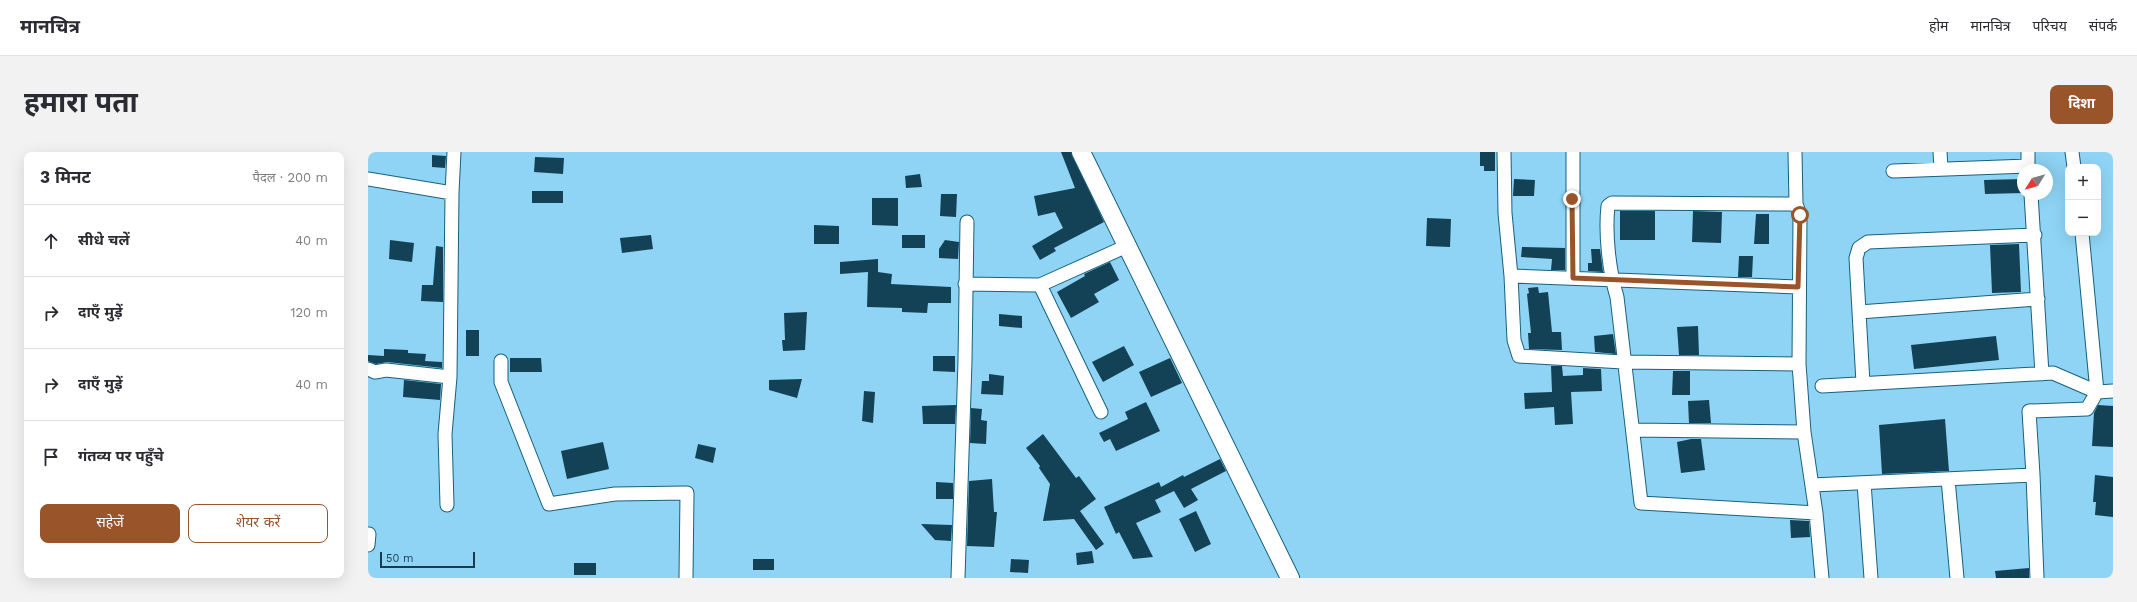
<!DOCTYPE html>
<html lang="hi">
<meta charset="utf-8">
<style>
:root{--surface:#fff;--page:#f2f2f3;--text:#2b2b33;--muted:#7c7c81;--line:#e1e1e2;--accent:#9a542a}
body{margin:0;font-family:"Work Sans","Noto Sans Devanagari",sans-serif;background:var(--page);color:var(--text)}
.controls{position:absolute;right:12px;top:12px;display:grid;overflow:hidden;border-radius:8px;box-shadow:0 4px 16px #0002}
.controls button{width:36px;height:36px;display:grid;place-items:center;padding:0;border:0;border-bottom:1px solid var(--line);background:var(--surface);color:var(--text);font:20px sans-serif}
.compass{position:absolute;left:1649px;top:12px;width:36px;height:36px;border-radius:50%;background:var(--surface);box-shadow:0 4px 16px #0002;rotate:233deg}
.scale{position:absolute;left:12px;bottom:10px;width:95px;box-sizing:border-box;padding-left:4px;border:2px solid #163c4d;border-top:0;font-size:11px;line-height:14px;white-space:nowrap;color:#163c4d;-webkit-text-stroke:3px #8fd4f5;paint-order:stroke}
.stop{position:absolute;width:12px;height:12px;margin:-9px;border:3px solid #9a542a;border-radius:50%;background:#fff}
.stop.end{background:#9a542a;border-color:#fff;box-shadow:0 1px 4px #0008}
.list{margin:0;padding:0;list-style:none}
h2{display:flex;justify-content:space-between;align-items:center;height:52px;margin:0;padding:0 16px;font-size:17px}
h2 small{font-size:13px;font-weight:400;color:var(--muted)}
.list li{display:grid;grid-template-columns:26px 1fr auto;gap:12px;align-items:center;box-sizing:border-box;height:72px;padding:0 16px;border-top:1px solid var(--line)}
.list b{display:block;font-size:15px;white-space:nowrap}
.list em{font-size:13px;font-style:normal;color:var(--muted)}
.actions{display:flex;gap:8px;padding:12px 16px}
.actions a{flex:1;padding:9px 0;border:1px solid var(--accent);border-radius:8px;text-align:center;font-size:14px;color:var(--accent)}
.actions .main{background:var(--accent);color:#fff}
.icon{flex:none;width:22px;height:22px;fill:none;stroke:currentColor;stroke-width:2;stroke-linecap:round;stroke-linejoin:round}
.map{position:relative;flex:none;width:1745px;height:426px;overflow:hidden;border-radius:8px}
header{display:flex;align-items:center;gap:24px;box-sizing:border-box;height:56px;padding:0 20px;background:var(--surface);border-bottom:1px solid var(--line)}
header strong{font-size:19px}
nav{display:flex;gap:22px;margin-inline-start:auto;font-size:14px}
.intro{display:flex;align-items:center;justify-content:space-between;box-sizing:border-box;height:96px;padding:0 24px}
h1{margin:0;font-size:28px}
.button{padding:10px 18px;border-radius:8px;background:var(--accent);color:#fff;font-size:14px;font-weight:700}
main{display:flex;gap:24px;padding:0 24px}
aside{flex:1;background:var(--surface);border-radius:8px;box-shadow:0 4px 16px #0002}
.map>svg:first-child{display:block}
.building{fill:#134256}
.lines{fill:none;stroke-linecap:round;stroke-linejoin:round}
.street-casing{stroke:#17617e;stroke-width:15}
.secondary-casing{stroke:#17617e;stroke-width:20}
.street{stroke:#fff;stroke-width:13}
.secondary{stroke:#fff;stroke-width:18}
.route{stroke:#9a542a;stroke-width:5}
</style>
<header>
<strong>मानचित्र</strong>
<nav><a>होम</a><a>मानचित्र</a><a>परिचय</a><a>संपर्क</a></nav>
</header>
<div class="intro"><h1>हमारा पता</h1><a class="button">दिशा</a></div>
<main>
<aside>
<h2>3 मिनट<small>पैदल · 200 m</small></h2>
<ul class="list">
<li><svg class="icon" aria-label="ahead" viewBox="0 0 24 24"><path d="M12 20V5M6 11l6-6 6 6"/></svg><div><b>सीधे चलें</b></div><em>40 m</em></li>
<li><svg class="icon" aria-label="right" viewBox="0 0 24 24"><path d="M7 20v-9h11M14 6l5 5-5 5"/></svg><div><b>दाएँ मुड़ें</b></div><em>120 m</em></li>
<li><svg class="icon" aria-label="right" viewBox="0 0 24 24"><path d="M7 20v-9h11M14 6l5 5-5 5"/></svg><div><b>दाएँ मुड़ें</b></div><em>40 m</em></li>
<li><svg class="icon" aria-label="arrive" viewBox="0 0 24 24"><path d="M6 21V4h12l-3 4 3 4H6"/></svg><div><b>गंतव्य पर पहुँचे</b></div></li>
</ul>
<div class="actions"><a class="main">सहेजें</a><a>शेयर करें</a></div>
</aside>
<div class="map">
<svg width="1745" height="426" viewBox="0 0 1745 426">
<rect width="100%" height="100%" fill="#8fd4f5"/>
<path class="building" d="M693,0H703L736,70L686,96L688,99L672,108L664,94L695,76L687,60L670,64L666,44L707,36Z
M1112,0H1127V19H1116V14H1112Z
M64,3L78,4L77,16L64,15Z
M167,5L196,6L195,22L166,20Z
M552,22L554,35L538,36L537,24Z
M1146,27L1167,28L1166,44H1145Z
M1655,27V41L1617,42L1616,28Z
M164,39H195V51H164Z
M573,42H589L588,65L572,64Z
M504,46H530V74L504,73Z
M1252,59H1287V88H1252Z
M1325,59L1354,60L1353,91L1324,90Z
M1388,62H1401V92H1386Z
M1059,66L1083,67L1082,95L1058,94Z
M446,73L471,74V92H446Z
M283,83L285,97L254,101L252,86Z
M534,83H557V96H534Z
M22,88L46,91L44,110L21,107Z
M577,88L591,90L590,107L571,106V97Z
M1651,92L1653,140L1624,141L1622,93Z
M68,94L75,95V150L53,149L54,133H65Z
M1154,95L1197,96V118H1183L1184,107L1153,105Z
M1223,97H1232L1235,120L1220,119V111H1224Z
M1371,104H1385L1384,125H1370Z
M510,107V120L524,122L523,132L583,135V151H560L559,161L534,160V156L499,155L500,120L472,122V110Z
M742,110L751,128L726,142L731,150L703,166L689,140L717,124L716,122Z
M1170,135L1171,141L1180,140L1184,180H1193L1194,198L1161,197L1160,181H1163L1159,142L1161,141L1160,136Z
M439,160L437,198L415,199L414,188H417L416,161Z
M631,162L654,164V176L631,174Z
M1330,174L1331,203H1311L1309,175Z
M98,178H111V204H98Z
M1245,182L1248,202L1227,200L1226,184Z
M1628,184L1631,208L1546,217L1543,193Z
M756,194L766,213L735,230L724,210Z
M16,197L40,198V201L58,202L57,209L74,210V216L19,210L8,212L0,209V203L16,204Z
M565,204H587V220L565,219Z
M142,206H173L174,220H142Z
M802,206L814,231L783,245L771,220Z
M1183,214H1194L1195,224L1215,223V216L1233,217L1234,239L1203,240L1205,272L1187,273L1186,255L1157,257L1156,241L1184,240Z
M1305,219H1322V243H1304Z
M621,222L636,224L635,243L613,242L614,229H621Z
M434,227L429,246L401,238V228Z
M36,228L73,232L72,248L35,245Z
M496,239L507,240L505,271L494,269Z
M1341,248L1343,271H1321L1320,249Z
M778,250L792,279L748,299L742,287L736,290L731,281L760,267L757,260Z
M588,253L587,272H555L554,254Z
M1730,253L1745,254V295L1724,294L1726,261Z
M603,256L614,257L613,268L619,269L618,292L602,291Z
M1577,267L1581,319L1514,322L1511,273Z
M675,282L708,326L711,324L728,347L712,359L736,392L728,398L706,367L675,369L682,332L671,316L672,314L658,296Z
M1323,287H1333L1337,318L1313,321L1309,290Z
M235,290L241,317L199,327L193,299Z
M330,292L348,296L345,311L327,306Z
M852,307L858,319L823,337L830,348L816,356L806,339L787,348L793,360L768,371L785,405L765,407L751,380L748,382L736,355L791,330L793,335L815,323L816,325Z
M1727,323L1745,325V365L1727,363L1728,350H1725Z
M624,327L626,360H629L626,395L599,394L601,329Z
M568,330L585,331V347H568Z
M828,359L843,392L827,400L811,367Z
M1422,368L1441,369L1442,385L1423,386Z
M553,372L584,373L583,389L567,388Z
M724,399L726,411L709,413L708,401Z
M385,407H406V418H385Z
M643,407L661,408L660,421L642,420Z
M206,411H228V423H206Z
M1661,416V426H1628L1627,419Z"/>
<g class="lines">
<defs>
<path id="street" d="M1136,0L1137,61L1143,124L1146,188L1151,204L1255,210L1431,212
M1205,0V126
M1427,0L1428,52L1432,63L1431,212L1436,280L1448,361L1454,426
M1572,0L1573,16
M1660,0V18
M1704,0L1706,15
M1525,19L1660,14
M0,27L84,41L86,0
M1663,42L1674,222
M1428,52L1244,51L1240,54C1237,81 1241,119 1249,145L1273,351L1448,361
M1714,81L1729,240L1745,239
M1143,124L1430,135
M597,132L672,133L759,94
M672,133L733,260
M1491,160L1670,147
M133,209V230L181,352L247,342L319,341L318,426
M0,217L7,220L18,218L82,225
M1495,231L1488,106L1491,96L1500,90L1667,83
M1265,278L1436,280
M1665,323L1669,426
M1580,327L1589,426
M1496,331L1503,426
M1444,333L1665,323L1661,259L1719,257L1729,240L1685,221L1454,234
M79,353L77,282L82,225L84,41
M0,393L1,382
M590,426L597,209L599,70"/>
<path id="secondary" d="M713,0L922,426"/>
</defs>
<use href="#street" class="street-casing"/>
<use href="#secondary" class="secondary-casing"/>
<use href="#street" class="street"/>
<use href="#secondary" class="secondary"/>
</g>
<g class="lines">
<path class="route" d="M1204,47L1205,126L1430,135L1432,63"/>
</g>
</svg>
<div class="controls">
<button>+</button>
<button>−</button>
</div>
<svg class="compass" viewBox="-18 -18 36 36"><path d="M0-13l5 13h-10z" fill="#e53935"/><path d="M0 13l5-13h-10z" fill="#7c7c81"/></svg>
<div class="scale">50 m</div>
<div class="stop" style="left:1432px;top:63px"></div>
<div class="stop end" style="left:1204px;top:47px"></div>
</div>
</main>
